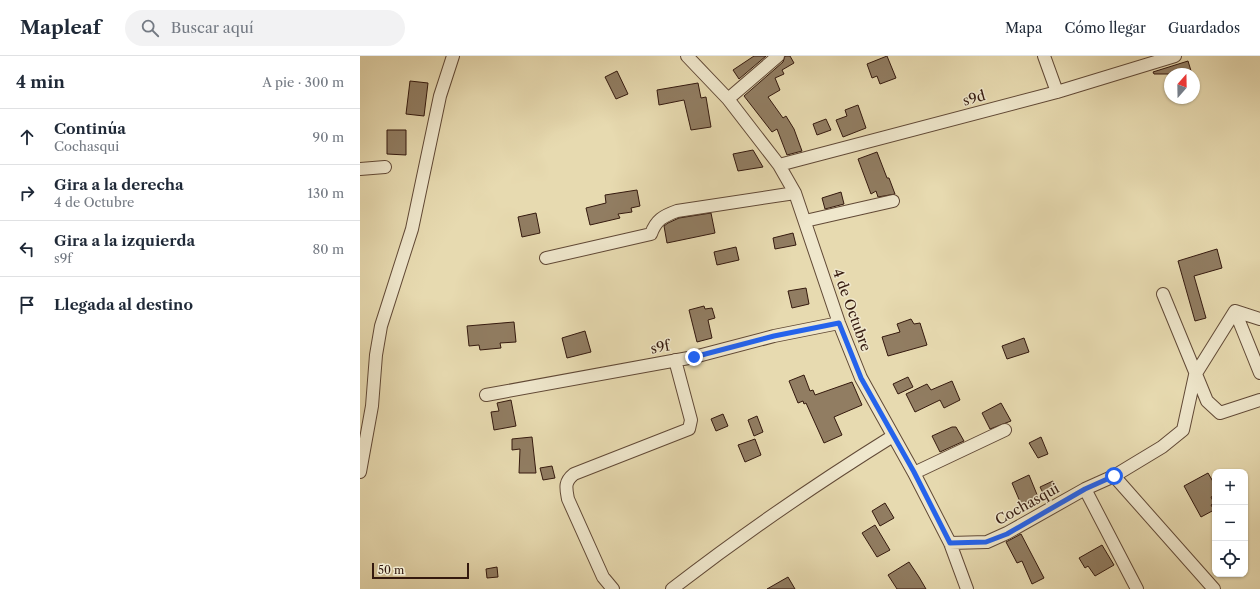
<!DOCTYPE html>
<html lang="es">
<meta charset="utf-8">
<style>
:root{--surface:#fff;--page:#f2f2f3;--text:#1f2937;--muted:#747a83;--line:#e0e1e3}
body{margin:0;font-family:"Libre Caslon Text",serif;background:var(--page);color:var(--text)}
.controls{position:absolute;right:12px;bottom:12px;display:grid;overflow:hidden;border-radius:8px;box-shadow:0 1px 3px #0004}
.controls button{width:36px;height:36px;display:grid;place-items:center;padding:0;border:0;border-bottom:1px solid var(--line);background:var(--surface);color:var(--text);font:20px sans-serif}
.compass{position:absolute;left:804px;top:12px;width:36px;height:36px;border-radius:50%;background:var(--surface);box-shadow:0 1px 3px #0004;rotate:20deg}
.scale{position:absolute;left:12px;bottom:10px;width:97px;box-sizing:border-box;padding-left:4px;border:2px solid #34190e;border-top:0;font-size:11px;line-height:14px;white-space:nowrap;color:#34190e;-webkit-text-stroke:3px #efe7cc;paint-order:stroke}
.stop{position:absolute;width:12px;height:12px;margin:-9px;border:3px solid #2563eb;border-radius:50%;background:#fff}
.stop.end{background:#2563eb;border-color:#fff;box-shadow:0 1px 4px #0008}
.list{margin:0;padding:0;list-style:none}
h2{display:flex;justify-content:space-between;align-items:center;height:52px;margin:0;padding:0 16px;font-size:17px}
h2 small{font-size:13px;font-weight:400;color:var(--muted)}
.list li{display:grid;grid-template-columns:26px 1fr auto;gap:12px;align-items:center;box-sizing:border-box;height:56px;padding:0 16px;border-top:1px solid var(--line)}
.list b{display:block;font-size:15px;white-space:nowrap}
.list p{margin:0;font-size:13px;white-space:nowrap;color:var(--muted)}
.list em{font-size:13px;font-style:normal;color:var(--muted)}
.icon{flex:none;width:22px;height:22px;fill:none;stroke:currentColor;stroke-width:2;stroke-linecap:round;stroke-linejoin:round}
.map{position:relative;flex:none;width:900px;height:533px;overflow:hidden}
header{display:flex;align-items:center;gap:24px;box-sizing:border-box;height:56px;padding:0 20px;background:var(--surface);border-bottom:1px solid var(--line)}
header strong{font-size:19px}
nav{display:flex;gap:22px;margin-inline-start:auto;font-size:14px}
.search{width:280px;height:36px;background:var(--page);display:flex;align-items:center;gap:10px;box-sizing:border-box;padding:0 14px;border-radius:22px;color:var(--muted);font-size:15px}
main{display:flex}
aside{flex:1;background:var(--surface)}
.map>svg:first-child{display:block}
.building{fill:#917d62;stroke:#34190e}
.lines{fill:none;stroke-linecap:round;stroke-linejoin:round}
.minor-casing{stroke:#614936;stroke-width:14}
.minor{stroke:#efe7cc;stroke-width:12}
.route{stroke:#2563eb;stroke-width:5}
.labels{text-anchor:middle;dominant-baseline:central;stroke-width:3;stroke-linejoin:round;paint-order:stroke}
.street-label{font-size:14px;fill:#34190e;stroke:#efe7cc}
</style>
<header>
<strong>Mapleaf</strong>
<div class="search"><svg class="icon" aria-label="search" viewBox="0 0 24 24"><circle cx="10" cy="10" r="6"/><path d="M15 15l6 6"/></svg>Buscar aquí</div>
<nav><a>Mapa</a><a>Cómo llegar</a><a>Guardados</a></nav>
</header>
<main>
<aside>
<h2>4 min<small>A pie · 300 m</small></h2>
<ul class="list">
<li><svg class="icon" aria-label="ahead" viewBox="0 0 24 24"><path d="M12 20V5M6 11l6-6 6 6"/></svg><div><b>Continúa</b><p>Cochasqui</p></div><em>90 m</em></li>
<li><svg class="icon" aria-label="right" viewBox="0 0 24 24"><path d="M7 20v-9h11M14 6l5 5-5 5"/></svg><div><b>Gira a la derecha</b><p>4 de Octubre</p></div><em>130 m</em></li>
<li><svg class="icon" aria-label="left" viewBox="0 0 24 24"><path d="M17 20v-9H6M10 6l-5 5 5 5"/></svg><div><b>Gira a la izquierda</b><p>s9f</p></div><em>80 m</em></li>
<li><svg class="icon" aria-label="arrive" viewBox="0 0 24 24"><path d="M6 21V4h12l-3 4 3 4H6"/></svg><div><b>Llegada al destino</b></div></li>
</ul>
</aside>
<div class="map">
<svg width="900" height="533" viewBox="0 0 900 533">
<rect width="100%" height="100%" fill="#e7dab0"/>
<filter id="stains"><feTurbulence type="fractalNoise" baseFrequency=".005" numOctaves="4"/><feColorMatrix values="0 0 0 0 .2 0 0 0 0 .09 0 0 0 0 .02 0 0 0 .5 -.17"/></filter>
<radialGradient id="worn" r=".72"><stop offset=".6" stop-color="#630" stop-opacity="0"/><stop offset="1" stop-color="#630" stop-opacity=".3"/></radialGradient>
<path class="building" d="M394,0H406L379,23L373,14Z
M425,0H430L434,7L422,14L424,18L415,22L420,34L408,41L423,62L426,60L434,73L442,95L427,99L417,73L412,76L384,40L423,6Z
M527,0L536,22L520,28L517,20L512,22L507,8Z
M828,5L832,18H794L793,16Z
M257,15L268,38L256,43L245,21Z
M50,25L68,27L64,60L46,58Z
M338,27L341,42L346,41L351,71L331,74L324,44L299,49L297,34Z
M498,49L506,72L483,81L476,64L487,60L485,54Z
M466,63L471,74L457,79L453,68Z
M27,74H46V99L27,98Z
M393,94L403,111L378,115L373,98Z
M517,96L527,122H529L535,138L518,141L516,135L511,138L498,103Z
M277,134L280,150L271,152L272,156L258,158L260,162L230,169L226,152L246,147L245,139Z
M481,136L484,148L465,153L462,142Z
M176,157L180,177L162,181L158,161Z
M351,157L355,177L307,187L304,170L308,167L319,162Z
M433,177L436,189L415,193L413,182Z
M376,191L379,204L357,209L354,196Z
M857,193L862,212L834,220L846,262L835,265L818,205Z
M446,232L449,248L432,252L428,235Z
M344,250L345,253L352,252L355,262L348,264L352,282L337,286L329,254Z
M551,263L554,268L560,267L567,289L528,300L522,281L540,276L537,268Z
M154,266L156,286L140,287L141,292L120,294L119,289L109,290L107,270Z
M225,275L231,296L207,302L202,282Z
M664,282L669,296L647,303L642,290Z
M444,319L450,335L453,334L455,339L492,326L502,349L474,361L482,379L464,387L446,347L444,348L443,345L438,347L429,325Z
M548,321L553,331L538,338L533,328Z
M592,325L600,344L584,352L580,344L555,356L546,338L567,328L571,334Z
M151,344L156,370L134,374L131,356L139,355L137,347Z
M641,347L651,365L630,373L622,357Z
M363,358L368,370L356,375L351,363Z
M397,360L403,376L394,380L388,364Z
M592,371H596L604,385L580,396L572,380Z
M172,381L176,417H159L160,393L152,394V383Z
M681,381L688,398L678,402L669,387Z
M395,383L401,399L385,406L378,389Z
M192,410L195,422L183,424L180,412Z
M848,417L855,429V439L851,441L854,447L851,449L854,454L841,461L824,430Z
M669,419L678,441L661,448L652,427Z
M693,425L697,434L685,441L680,431Z
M525,447L534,462L520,470L512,455Z
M515,469L530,494L517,501L502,477Z
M661,478L684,522L672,528L662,505L657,507L646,486Z
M742,489L754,509L735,520L728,510L725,512L719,502Z
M549,506L559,521L566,533H537L528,519Z
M137,511L138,521L127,522L126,513Z
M428,521L435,533H407Z"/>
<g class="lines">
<defs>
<path id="minor" d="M327,0L368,43L419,109L435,137L479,267L501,322L554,417L590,487L607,533
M684,0L697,36
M368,43L418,0
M419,109L697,36L815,0
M0,113L25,111
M445,165L533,145
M186,202L291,178C296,164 303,160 317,155L435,137
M803,238L847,345L860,357L900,344
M875,255L900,317
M126,339L334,301L414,280L479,267
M0,416L12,350L16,299L21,270L52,173L80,40L93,0
M554,417L645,374
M754,420L854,533
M725,433L777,533
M590,487L627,486L647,477L725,433L754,420L802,391L823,374L835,319L875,255L900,263
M253,533L243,521L208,443C206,432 204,426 214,418L329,373L331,364L315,304
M312,533C383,478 456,428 533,380"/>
</defs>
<use href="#minor" class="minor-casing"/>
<use href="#minor" class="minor"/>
</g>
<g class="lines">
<path class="route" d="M334,301L414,280L479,267L501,322L554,416L590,487L626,486L647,478L725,433L754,420"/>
</g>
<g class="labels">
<g class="street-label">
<text transform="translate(614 42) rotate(-15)">s9d</text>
<text transform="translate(492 254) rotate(70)">4 de Octubre</text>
<text transform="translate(300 291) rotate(-11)">s9f</text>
<text transform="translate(667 448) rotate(-29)">Cochasqui</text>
</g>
</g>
<rect width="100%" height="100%" filter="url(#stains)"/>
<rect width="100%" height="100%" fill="url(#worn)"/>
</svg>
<div class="controls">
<button>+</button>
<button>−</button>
<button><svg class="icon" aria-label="locate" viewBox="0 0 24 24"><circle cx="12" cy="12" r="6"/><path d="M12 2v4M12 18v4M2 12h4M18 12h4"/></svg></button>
</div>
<svg class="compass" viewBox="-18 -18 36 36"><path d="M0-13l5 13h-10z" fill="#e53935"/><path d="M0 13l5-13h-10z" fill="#747a83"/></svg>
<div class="scale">50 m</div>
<div class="stop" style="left:754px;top:420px"></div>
<div class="stop end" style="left:334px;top:301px"></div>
</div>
</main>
